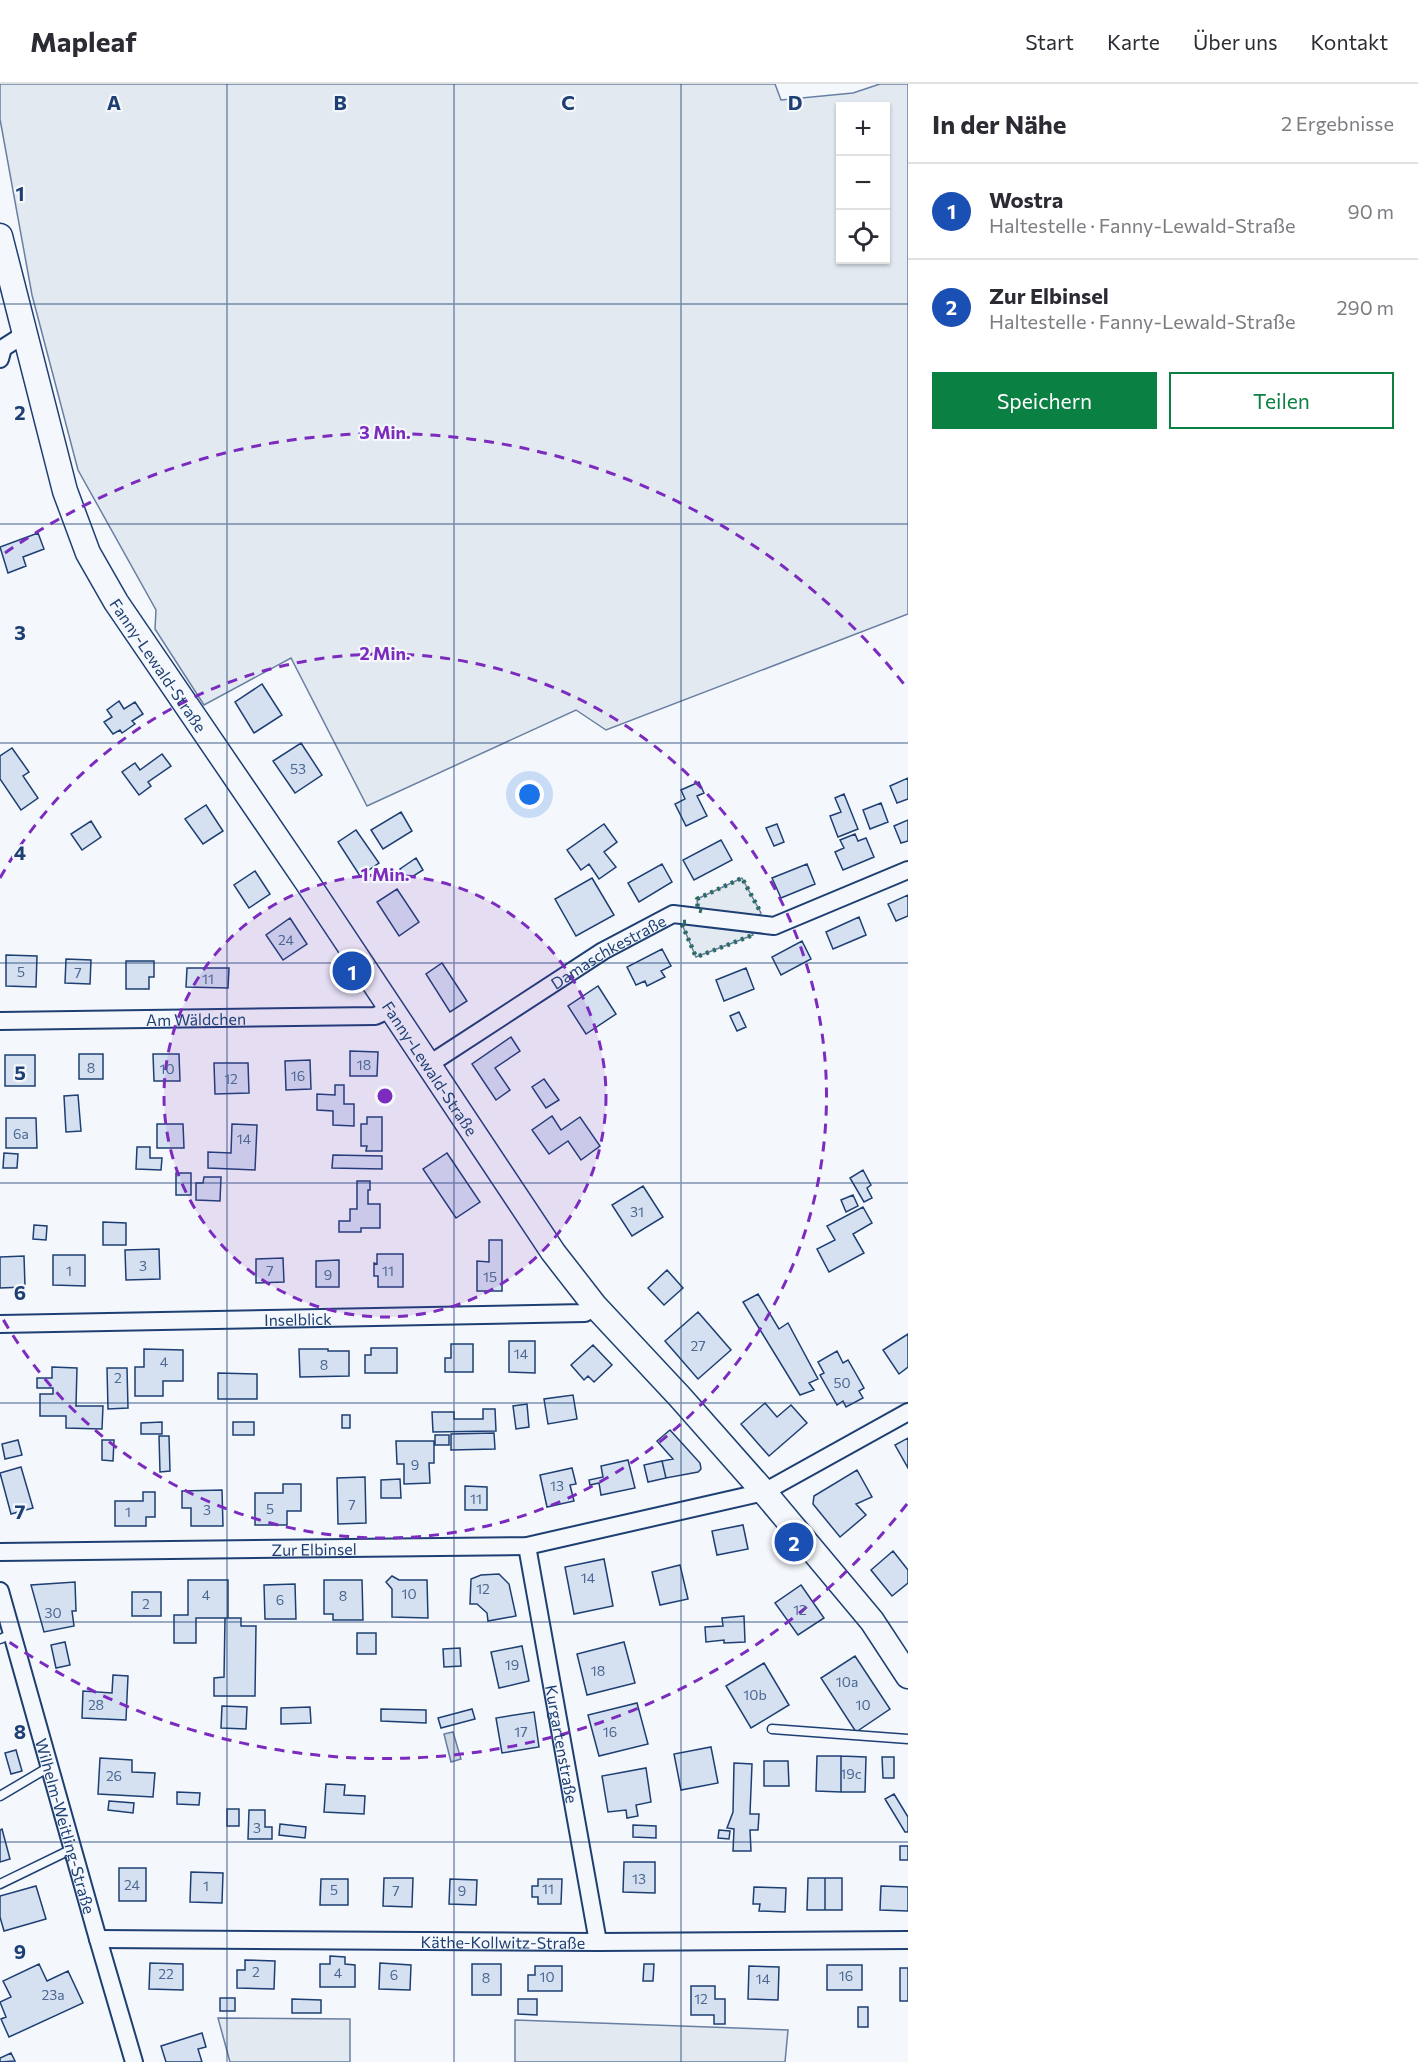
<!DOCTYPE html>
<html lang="de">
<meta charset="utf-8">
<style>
:root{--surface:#fff;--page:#f2f2f3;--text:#2b2b33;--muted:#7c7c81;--line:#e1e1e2;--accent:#0b8043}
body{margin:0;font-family:Commissioner,sans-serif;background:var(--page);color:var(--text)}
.controls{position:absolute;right:18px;top:18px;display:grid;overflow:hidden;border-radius:0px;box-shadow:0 2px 4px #0004}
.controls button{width:54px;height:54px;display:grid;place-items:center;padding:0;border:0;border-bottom:2px solid var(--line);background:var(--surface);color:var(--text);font:30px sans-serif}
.you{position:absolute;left:530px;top:711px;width:21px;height:21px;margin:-15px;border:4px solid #fff;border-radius:50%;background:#1a73e8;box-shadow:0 0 0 9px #1a73e833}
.badge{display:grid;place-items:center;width:39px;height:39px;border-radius:50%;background:var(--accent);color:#fff;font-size:20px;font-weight:700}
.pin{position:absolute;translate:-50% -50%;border:3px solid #fff;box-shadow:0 2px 6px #0006}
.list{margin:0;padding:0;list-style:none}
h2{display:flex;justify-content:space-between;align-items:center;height:78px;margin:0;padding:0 24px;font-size:26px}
h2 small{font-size:20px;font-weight:400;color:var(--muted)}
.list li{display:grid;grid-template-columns:39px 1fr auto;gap:18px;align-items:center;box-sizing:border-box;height:96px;padding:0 24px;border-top:2px solid var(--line)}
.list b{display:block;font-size:22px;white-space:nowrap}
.list p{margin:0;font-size:20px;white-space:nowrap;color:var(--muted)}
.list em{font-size:20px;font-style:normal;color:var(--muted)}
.actions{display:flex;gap:12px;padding:18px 24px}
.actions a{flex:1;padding:14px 0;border:2px solid var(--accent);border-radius:0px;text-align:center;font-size:21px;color:var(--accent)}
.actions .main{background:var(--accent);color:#fff}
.icon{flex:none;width:33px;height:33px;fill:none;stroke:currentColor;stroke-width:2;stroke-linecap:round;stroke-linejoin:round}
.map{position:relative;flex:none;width:908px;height:1978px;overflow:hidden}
header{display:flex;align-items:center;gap:36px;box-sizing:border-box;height:84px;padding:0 30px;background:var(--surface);border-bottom:2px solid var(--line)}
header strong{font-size:28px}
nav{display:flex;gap:33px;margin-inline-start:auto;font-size:21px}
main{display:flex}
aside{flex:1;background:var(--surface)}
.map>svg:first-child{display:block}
.green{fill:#e3e9f0;stroke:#687fa3;stroke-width:1.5;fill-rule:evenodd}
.water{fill:#cfd7e4;stroke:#687fa3;stroke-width:1.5}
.building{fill:#d5e0f0;stroke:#1d3f73;stroke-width:1.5}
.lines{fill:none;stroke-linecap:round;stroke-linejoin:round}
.lane-casing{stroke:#1d3f73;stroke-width:11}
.street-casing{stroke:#1d3f73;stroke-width:20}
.secondary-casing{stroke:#1d3f73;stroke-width:27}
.lane{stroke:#f4f7fb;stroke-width:8}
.street{stroke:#f4f7fb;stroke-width:16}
.secondary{stroke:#f4f7fb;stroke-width:24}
.hedge{stroke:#2c6c60;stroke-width:4.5;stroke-dasharray:3 4.5;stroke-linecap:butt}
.grid{fill:none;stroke:#1d3f73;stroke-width:1.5;stroke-opacity:0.55}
.ring{fill:none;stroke:#7b2cbf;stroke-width:3;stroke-dasharray:10 8}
.labels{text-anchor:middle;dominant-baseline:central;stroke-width:4.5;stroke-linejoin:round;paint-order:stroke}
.number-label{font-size:14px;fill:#4b6792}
.street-label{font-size:16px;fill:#1d3f73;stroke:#f4f7fb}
.grid-label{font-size:20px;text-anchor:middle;font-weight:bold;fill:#1d3f73;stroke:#f4f7fb;stroke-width:4.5;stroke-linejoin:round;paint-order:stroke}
.centre{fill:#7b2cbf;stroke:#f4f7fb;stroke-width:3}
.ring-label{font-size:18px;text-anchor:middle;font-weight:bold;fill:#7b2cbf;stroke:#f4f7fb;stroke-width:4.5;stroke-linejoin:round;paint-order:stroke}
</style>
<header>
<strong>Mapleaf</strong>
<nav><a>Start</a><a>Karte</a><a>Über uns</a><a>Kontakt</a></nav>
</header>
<main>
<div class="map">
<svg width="908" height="1978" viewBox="0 0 908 1978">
<rect width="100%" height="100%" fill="#f4f7fb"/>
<path class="green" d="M0,0H775L781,16L853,9L880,0H908V530L606,646L576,626L367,722L291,574L204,621L155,545L156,526L78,386L32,211L0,35ZM840,22H886V176H840Z
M742,794L761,829L758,833L698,826L697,815Z
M681,838L750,846L753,851L696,873Z
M218,1934L350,1935V1978H230Z
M515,1936L788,1946L785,1978H515Z"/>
<path class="water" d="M453,1648L461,1675L451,1678L444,1650Z"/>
<path class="building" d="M38,449L44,465L23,473L26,482L8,489L0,463Z
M262,600L282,631L254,649L235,618Z
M119,617L124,625L135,618L143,630L132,637L135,640L122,649L120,646L113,650L104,638L112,633L107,626Z
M301,659L322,691L295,709L273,677Z
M12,664L29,688L23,692L38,714L21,726L0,695V672Z
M162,670L171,682L148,698L151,702L139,711L122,688L135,679L140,686Z
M908,694V715L897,719L890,702Z
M699,698L704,709L697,712L707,732L686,742L675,720L685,715L681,706Z
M844,710L858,745L838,753L830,732L841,728L835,714Z
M881,719L888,738L870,745L863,726Z
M206,721L223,747L203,760L185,735Z
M401,728L412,747L383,765L371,746Z
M908,736V757L901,759L894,742Z
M91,737L101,753L82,766L71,750Z
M604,740L617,758L604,768L616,783L599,795L589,780L581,786L567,766Z
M777,740L784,758L774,762L766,744Z
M356,746L379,779L360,792L338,758Z
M855,750L858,757L866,754L874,773L843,786L835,768L844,764L840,756Z
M721,756L732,776L694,796L683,776Z
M416,774L423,786L407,796L400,785Z
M662,780L672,798L639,818L628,799Z
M807,780L815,800L781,814L772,794Z
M255,787L270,810L249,824L234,801Z
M592,794L614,831L576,852L555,815Z
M397,805L419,838L399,852L377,818Z
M908,811V832L896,837L888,820Z
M859,833L866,851L833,865L826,848Z
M290,834L307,860L283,876L266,851Z
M802,857L811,875L781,891L772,873Z
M662,865L671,882L661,887L665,893L647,902L645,897L636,901L627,883Z
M6,871L37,872L36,903L6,902Z
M66,875L91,876L90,900L65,899Z
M126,877H154V893H149V905H126Z
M442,879L467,917L450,928L426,890Z
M187,884H229L228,904L186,903Z
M746,884L754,905L724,917L716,896Z
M598,902L616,930L586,950L568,922Z
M739,928L746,943L737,947L730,932Z
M511,953L520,967L495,984L510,1006L496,1016L472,980Z
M350,967L378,968L377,992H350Z
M79,970H103V995H79Z
M153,970H179L180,997H154Z
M5,971H35V1002H5Z
M310,976L311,1005L286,1006L285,977Z
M214,979H248L249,1009L215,1010Z
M544,995L559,1016L546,1024L532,1003Z
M335,1001H344V1020H354V1042L333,1041V1027L317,1026V1010L335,1011Z
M78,1011L81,1047L66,1048L64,1012Z
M552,1032L561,1046L580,1033L600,1062L581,1076L568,1057L549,1070L532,1046Z
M367,1033H382V1067H366L367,1062H361V1040H367Z
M6,1034H36L37,1064H6Z
M157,1040H183L184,1064H157Z
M232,1040L257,1041L255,1086L208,1084V1068L231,1069Z
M137,1063H150V1074H162L161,1086L136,1085Z
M4,1069L18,1070L17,1084H3Z
M447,1069L480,1118L456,1134L423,1085Z
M333,1071L382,1072V1085L332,1084Z
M863,1086L871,1101L867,1104L872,1114L864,1118L850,1094Z
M176,1089H191V1111H176Z
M204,1093H221L220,1117L196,1116V1099H203Z
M357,1097H370V1106H368V1120H380V1144H361V1148H339V1137H350V1125H357Z
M643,1102L663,1133L632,1152L612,1121Z
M853,1111L858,1122L846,1128L841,1116Z
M863,1123L872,1139L853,1150L864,1169L829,1188L817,1165L835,1156L827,1142Z
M103,1138L126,1139V1161H103Z
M34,1141L47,1142L46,1156L33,1155Z
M489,1156H502V1207H477V1177L489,1178Z
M159,1165L160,1195L126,1196L125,1166Z
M377,1170H403V1203H378V1192H374V1179L377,1180Z
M53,1171H85V1202L53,1201Z
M24,1172L25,1203L0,1204V1173Z
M283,1174L284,1198L256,1199V1175Z
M339,1176V1203H316V1177Z
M667,1186L683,1204L664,1221L648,1204Z
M758,1210L779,1245L788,1239L818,1295L809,1299L814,1306L800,1311L743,1218Z
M698,1228L731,1266L698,1295L665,1257Z
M908,1250V1283L899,1290L883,1266Z
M509,1257H535V1289L509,1288Z
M451,1260H473V1288H445V1274H451Z
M593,1261L612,1281L594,1298L588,1292L584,1296L571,1281Z
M371,1264H397V1289H365V1271H371Z
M144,1265L183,1266V1297H163V1312H135V1283H144Z
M299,1265H328V1267H349V1292L300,1293Z
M837,1267L843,1279L848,1276L864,1304L859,1307L863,1314L846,1323L843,1317L837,1321L820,1291L824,1289L818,1278Z
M52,1283L77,1284L76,1322H103L102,1345L66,1344V1332H40V1310H53V1304H37V1294H52Z
M107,1284H127L128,1324L108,1325Z
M218,1289L257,1290V1315H218Z
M573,1311L577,1335L548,1340L544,1315Z
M765,1319L777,1333L791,1321L807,1339L769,1372L741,1340Z
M527,1320L529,1343L516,1345L513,1322Z
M483,1325H495L496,1347L433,1348L432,1328H454V1335H483Z
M342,1331H350V1344H342Z
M162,1338V1350H141V1339Z
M233,1338H254V1351H233Z
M670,1346L700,1379L701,1385L698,1388L666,1394L662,1377L673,1375L657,1357Z
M494,1349L495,1365L451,1366V1350Z
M435,1351H449V1361H435Z
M159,1352H169L170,1387L160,1388Z
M908,1354V1384L895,1361Z
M18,1356L22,1371L5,1375L2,1360Z
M102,1356H114L113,1377L102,1376Z
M396,1357H434V1379H429L430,1399L404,1400V1380H397Z
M628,1376L635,1404L601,1411L599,1399L590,1401L589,1396L603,1393L601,1382Z
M662,1377L666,1394L648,1398L644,1381Z
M21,1383L33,1424L11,1430L0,1389Z
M572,1384L576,1400L570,1401L574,1417L547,1423L540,1391Z
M857,1386L872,1413L856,1420L866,1431L840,1453L813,1420L814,1412Z
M365,1393L366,1439L338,1440L337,1394Z
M400,1395L401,1414H381V1396Z
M283,1400H301V1427H287V1441H255V1409H283Z
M465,1402L487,1403V1426H465Z
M222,1406L223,1442H191V1424H182V1407Z
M143,1408H155V1433H146V1442H115V1417H143Z
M743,1441L748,1465L717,1471L712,1447Z
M893,1467L908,1486V1499L892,1512L871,1486Z
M604,1475L613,1522L574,1530L565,1483Z
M680,1481L688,1515L660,1521L652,1488Z
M499,1490L509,1500L516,1532L488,1537L487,1529L477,1520H470L471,1495L481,1491Z
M392,1492L399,1496H427L428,1534L392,1533V1505L386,1498Z
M188,1496H228V1534H196V1559H174V1531H188Z
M324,1496H362L363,1536H333V1530H324Z
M75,1498L76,1527H72L74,1542L44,1548L31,1501Z
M295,1500L296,1535H265L264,1501Z
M801,1501L824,1534L798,1551L775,1519Z
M132,1508H161V1532H132Z
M744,1532L745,1558L724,1559V1556L706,1558L705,1543L723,1542L722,1534Z
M225,1534H241V1542H256L255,1612H214V1594L224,1593Z
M357,1549H376V1570H357Z
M65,1558L70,1581L56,1584L51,1561Z
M624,1558L635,1599L587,1611L577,1570Z
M522,1562L529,1597L499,1604L491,1568Z
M460,1564L461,1582L444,1583L443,1565Z
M855,1572L890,1625L856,1648L821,1594Z
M764,1579L789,1621L751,1644L726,1602Z
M113,1591L128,1592L126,1636L82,1634L83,1607L112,1609Z
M637,1619L648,1660L599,1672L588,1631Z
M222,1622L247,1623L246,1645L221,1644Z
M310,1623L311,1639L281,1640V1624Z
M381,1625L426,1626V1639L381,1637Z
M472,1625L475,1635L441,1644L438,1634Z
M534,1628L539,1663L502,1669L496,1634Z
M711,1663L718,1699L681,1706L674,1670Z
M16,1666L22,1687L11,1690L5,1669Z
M817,1672H841V1708L816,1707Z
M841,1672L866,1673L865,1708H841Z
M882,1673H894V1694H883Z
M100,1674L132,1676V1688L155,1689L153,1713L98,1710Z
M764,1677H788L789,1702H764Z
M734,1679L752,1680L750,1730H759L758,1746H750L751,1767H733L734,1745L727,1744L733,1728Z
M646,1684L651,1718L636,1721L638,1732L627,1734L626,1726L608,1728L602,1692Z
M326,1700L345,1701L344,1711L365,1712L364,1730L324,1728Z
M177,1708L200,1709L199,1721L177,1720Z
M894,1710L908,1733V1748H905L885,1715Z
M109,1717L134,1719L133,1729L108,1726Z
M227,1725H239V1742H227Z
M249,1726H265V1743H272V1755H248Z
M280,1740L306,1743L305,1754L279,1751Z
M633,1741L656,1742V1754L633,1753Z
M2,1745L10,1775L0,1778V1746Z
M719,1746L730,1747L729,1755L718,1754Z
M900,1762H908V1776H900Z
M624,1778H655V1809L623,1808Z
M119,1784H146V1817H119Z
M191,1788L223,1789L222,1819L190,1818Z
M384,1794H413L412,1823L383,1822Z
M808,1794H825V1826H807Z
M825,1794H842V1826H825Z
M321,1795H348V1821H320Z
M450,1795L477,1796L476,1821L449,1820Z
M538,1795H562L561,1820H538V1813H532V1802H538Z
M36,1802L46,1835L4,1847L0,1833V1812Z
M881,1802L908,1803V1827L880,1826Z
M754,1803L786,1804L785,1828L759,1827L760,1820H753Z
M330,1872L345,1873V1880L355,1881V1903H320V1880H330Z
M245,1876L275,1877L274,1905L237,1904V1886H245Z
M150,1879L183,1880V1906L149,1905Z
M380,1879L411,1881L410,1906L379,1905Z
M39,1880L47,1897L68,1887L83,1919L9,1953L1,1935L6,1933L0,1918L11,1913L3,1897Z
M472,1880H501V1911H472Z
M644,1880H654L653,1897H643Z
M827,1881H862V1906H827Z
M535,1882H562V1907H528V1891H535Z
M749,1882L779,1883L778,1916L748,1915Z
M900,1884H908V1917H900Z
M691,1902H715V1915H725V1940H714V1931H691Z
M220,1914H235V1927H220Z
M292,1915L321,1916V1929H292Z
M518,1915H537V1931L518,1930Z
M858,1923H868V1943H858Z
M202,1949L206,1963L198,1965L202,1978H166L161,1962Z
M11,1969L15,1977L0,1978V1974Z"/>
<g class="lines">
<defs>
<path id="lane" d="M0,1555L12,1550
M772,1645L908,1655
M0,1712L49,1683
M0,1800L72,1765"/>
<g id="street">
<path d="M0,275L3,264L25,250"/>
<path id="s1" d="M0,937L375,932L391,925"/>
<path id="s2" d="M428,981L603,867L673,830L774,842L908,786"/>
<path id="s3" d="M0,1240L585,1229L595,1222"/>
<path id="s4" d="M527,1462L598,1858"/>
<path id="s5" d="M0,1468L527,1462L764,1408L908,1328"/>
<path id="s6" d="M0,1507L98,1855L134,1978"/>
<path id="s7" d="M98,1855L598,1858L908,1856"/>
</g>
<g id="secondary">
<path id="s8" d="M0,152L65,407L88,469L116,518L307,798L553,1168L595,1222L680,1313L764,1408L872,1537L908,1592"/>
</g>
</defs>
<use href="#lane" class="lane-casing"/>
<use href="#street" class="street-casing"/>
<use href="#secondary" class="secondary-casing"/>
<use href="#lane" class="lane"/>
<use href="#street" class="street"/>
<use href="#secondary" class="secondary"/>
<path class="hedge" d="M702,827L698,826L697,815L742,794L761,829
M686,838H681L696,873
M699,872L753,851"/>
</g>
<path class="grid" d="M227,0V1978M454,0V1978M681,0V1978M0,220H908M0,440H908M0,659H908M0,879H908M0,1099H908M0,1319H908M0,1538H908M0,1758H908"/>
<circle cx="385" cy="1012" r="221" fill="#7b2cbf" fill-opacity=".12"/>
<g class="ring">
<circle cx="385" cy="1012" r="221"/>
<path d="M0 794A442 442 0 1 1 0 1230"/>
<path d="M907 1420A663 663 0 0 1 5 1555M5 469A663 663 0 0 1 907 604"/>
</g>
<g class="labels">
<g class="number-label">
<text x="298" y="684">53</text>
<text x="286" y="855">24</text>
<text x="21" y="887">5</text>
<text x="78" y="888">7</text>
<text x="208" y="894">11</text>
<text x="364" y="980">18</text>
<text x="91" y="983">8</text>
<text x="167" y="984">10</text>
<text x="298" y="991">16</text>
<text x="231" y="994">12</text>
<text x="21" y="1049">6a</text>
<text x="244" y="1054">14</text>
<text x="637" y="1127">31</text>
<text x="143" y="1181">3</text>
<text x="69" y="1186">1</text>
<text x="270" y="1186">7</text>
<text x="388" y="1186">11</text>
<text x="328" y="1190">9</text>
<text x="490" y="1192">15</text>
<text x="698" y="1261">27</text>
<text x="521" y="1269">14</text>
<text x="164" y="1277">4</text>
<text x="324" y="1280">8</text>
<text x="118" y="1293">2</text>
<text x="842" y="1298">50</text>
<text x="415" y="1380">9</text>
<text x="557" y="1401">13</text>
<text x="476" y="1414">11</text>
<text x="352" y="1420">7</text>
<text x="270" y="1424">5</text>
<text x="207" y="1425">3</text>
<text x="128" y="1427">1</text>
<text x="588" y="1493">14</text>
<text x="483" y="1504">12</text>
<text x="409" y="1509">10</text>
<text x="206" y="1510">4</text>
<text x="343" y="1511">8</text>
<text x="280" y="1515">6</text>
<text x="146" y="1519">2</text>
<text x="800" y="1525">12</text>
<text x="53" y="1528">30</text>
<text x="512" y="1580">19</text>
<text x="598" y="1586">18</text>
<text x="847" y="1597">10a</text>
<text x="755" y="1610">10b</text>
<text x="96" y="1620">28</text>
<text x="863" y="1620">10</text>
<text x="521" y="1647">17</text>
<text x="610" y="1647">16</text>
<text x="851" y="1689">19c</text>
<text x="114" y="1691">26</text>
<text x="257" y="1743">3</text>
<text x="639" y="1794">13</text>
<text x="132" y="1800">24</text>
<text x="206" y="1801">1</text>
<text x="548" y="1804">11</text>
<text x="334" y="1805">5</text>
<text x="396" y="1806">7</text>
<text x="462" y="1806">9</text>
<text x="256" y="1887">2</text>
<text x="338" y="1888">4</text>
<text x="166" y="1889">22</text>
<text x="394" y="1890">6</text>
<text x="846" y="1891">16</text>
<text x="547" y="1892">10</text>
<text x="486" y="1893">8</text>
<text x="763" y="1894">14</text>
<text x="53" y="1910">23a</text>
<text x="701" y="1914">12</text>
</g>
<g class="street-label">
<text stroke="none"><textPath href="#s8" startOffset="462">Fanny-Lewald-Straße</textPath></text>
<text stroke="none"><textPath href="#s2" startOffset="213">Damaschkestraße</textPath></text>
<text stroke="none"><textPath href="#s1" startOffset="196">Am Wäldchen</textPath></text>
<text stroke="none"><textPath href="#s8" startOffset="948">Fanny-Lewald-Straße</textPath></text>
<text stroke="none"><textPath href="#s3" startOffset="298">Inselblick</textPath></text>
<text stroke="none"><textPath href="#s5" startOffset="314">Zur Elbinsel</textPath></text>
<text stroke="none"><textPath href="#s4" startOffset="201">Kurgartenstraße</textPath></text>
<text stroke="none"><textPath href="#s6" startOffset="244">Wilhelm-Weitling-Straße</textPath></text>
<text stroke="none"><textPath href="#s7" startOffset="405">Käthe-Kollwitz-Straße</textPath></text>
</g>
</g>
<g class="grid-label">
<text x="114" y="26">A</text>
<text x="340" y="26">B</text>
<text x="568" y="26">C</text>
<text x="795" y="26">D</text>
<text x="20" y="117">1</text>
<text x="20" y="336">2</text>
<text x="20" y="556">3</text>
<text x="20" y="776">4</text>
<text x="20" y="996">5</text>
<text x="20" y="1216">6</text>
<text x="20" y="1435">7</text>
<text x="20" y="1655">8</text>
<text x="20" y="1875">9</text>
</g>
<circle cx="385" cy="1012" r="9" class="centre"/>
<g class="ring-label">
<text x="385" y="355">3 Min.</text>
<text x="385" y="576">2 Min.</text>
<text x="385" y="797">1 Min.</text>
</g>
</svg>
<div class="controls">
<button>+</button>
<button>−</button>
<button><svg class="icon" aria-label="locate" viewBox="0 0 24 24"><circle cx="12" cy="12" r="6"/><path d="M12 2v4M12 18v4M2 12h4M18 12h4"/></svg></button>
</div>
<div class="you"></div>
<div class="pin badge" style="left:352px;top:887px;background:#1a4fb4">1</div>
<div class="pin badge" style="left:794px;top:1458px;background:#1a4fb4">2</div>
</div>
<aside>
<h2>In der Nähe<small>2 Ergebnisse</small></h2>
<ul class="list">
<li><span class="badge" style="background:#1a4fb4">1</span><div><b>Wostra</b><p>Haltestelle · Fanny-Lewald-Straße</p></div><em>90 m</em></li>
<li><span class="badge" style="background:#1a4fb4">2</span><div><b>Zur Elbinsel</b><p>Haltestelle · Fanny-Lewald-Straße</p></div><em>290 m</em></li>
</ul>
<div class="actions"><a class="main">Speichern</a><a>Teilen</a></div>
</aside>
</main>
